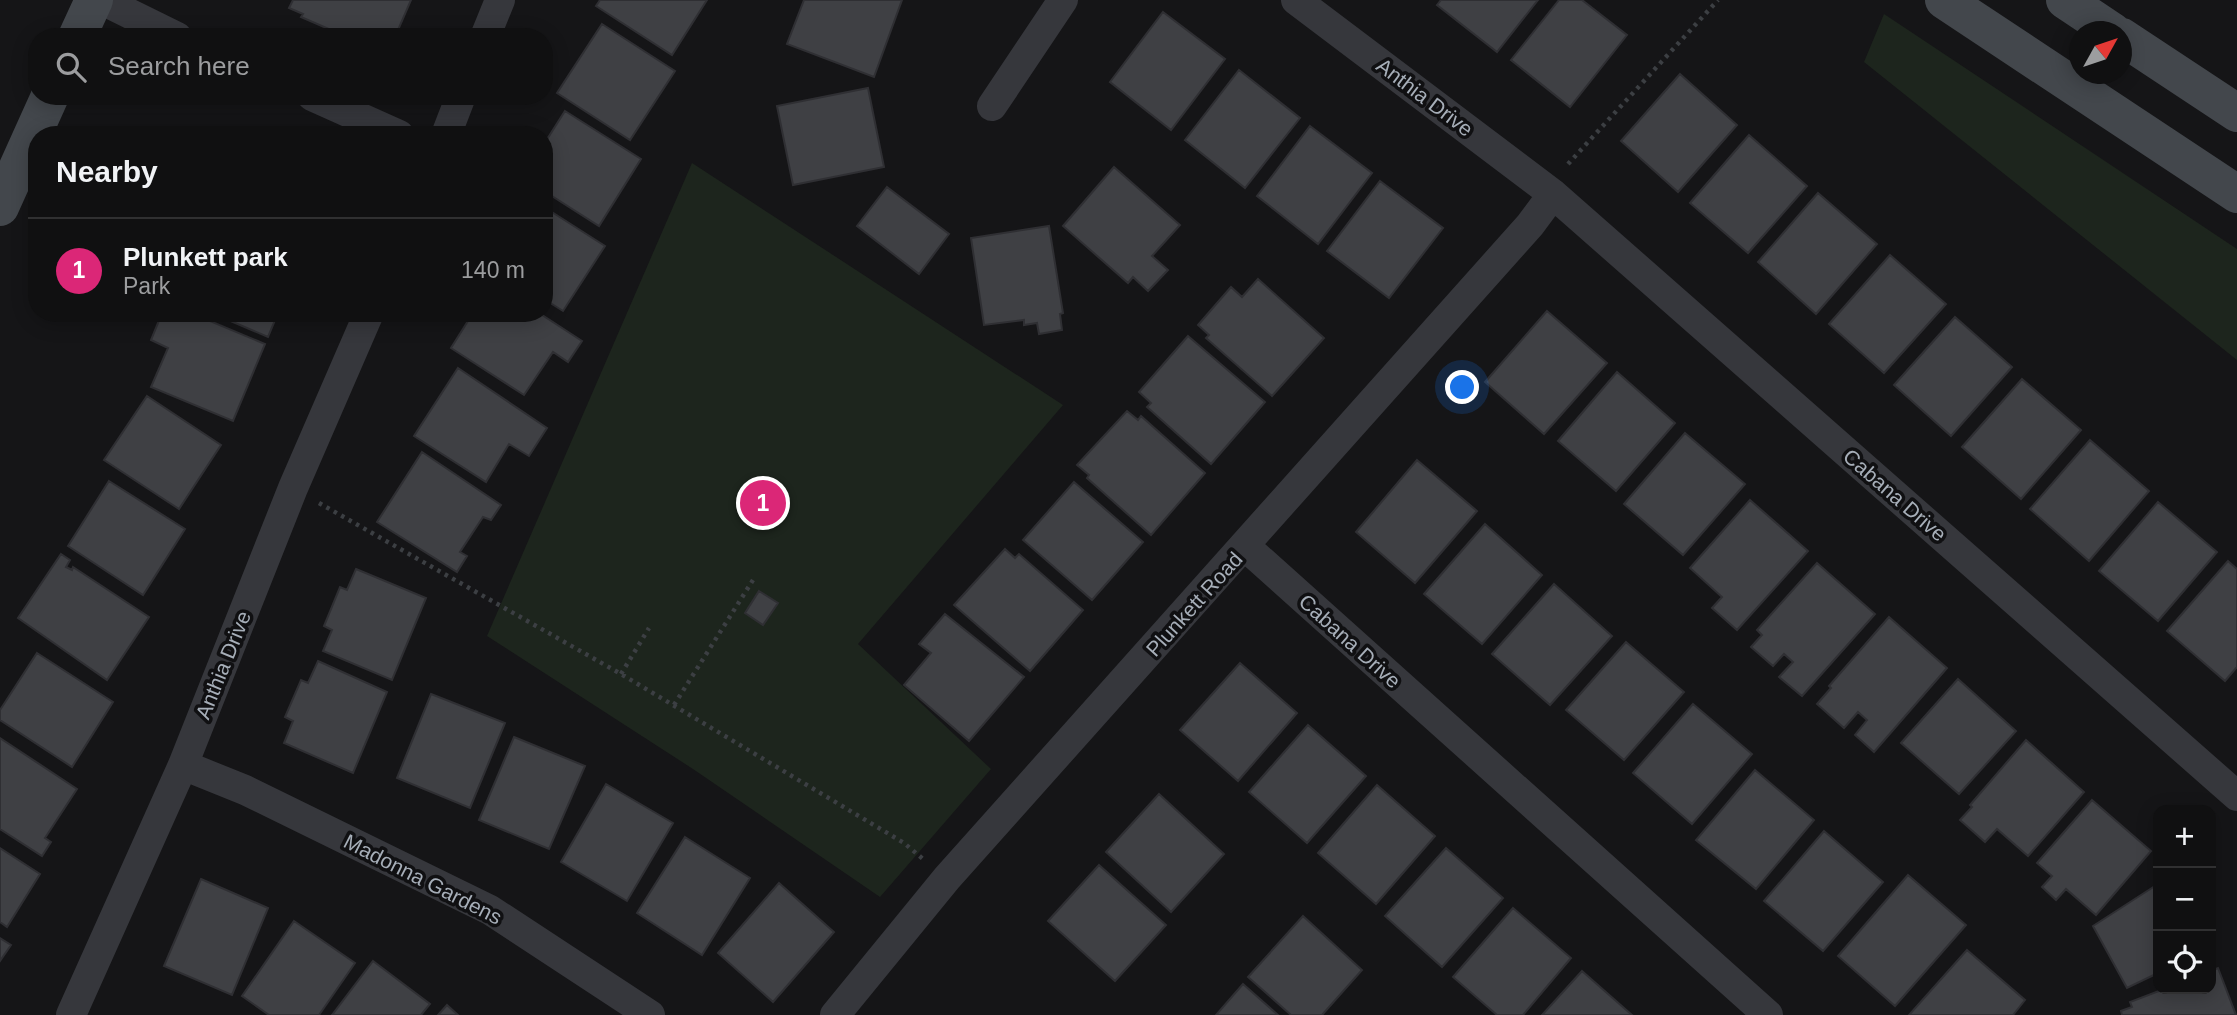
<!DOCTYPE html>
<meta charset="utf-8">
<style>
:root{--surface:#101011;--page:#1e1e1f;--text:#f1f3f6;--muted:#9c9d9f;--line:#303031;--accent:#db2777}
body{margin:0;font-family:Arial,sans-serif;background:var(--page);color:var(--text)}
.controls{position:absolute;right:21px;bottom:21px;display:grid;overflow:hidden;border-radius:14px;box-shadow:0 4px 18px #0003}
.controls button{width:63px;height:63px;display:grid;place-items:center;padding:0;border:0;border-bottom:2px solid var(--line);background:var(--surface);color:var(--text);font:35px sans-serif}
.compass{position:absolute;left:2069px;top:21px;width:63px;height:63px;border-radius:50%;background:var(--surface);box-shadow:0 4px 18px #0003;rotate:50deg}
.you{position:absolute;left:1463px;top:388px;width:24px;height:24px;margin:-18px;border:5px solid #fff;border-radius:50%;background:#1a73e8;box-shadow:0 0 0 10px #1a73e833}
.badge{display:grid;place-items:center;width:46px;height:46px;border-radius:50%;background:var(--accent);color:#fff;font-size:23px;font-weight:700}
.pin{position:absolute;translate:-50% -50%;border:4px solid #fff;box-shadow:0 2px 7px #0006}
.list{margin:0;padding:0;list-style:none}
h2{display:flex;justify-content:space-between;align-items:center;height:91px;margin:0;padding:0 28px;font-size:30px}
h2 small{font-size:23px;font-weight:400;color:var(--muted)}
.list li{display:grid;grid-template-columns:46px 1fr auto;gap:21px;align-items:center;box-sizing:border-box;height:105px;padding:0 28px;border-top:2px solid var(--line)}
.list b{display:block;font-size:26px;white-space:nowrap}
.list p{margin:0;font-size:23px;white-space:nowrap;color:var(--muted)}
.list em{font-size:23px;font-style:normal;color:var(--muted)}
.icon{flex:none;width:38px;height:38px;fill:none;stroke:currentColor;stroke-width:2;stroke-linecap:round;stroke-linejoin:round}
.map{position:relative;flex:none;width:2237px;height:1015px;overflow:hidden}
.search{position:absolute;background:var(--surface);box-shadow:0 4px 18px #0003;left:28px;top:28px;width:525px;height:77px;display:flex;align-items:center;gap:18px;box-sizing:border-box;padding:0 24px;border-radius:28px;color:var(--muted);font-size:26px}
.panel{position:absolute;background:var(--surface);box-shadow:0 4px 18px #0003;left:28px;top:126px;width:525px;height:196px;border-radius:28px}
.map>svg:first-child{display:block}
.green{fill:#1d251d}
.building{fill:#3f4044;stroke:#2f2f33;stroke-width:2}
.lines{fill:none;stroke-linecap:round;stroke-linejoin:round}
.path{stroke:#3c3f43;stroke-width:4.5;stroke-dasharray:3.5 5;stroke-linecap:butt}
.minor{stroke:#36373c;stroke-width:30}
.secondary{stroke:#43474c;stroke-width:38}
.labels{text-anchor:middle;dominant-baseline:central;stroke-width:7;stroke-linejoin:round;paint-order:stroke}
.street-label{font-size:21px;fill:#a6aeb8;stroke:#101012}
</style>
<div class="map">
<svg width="2237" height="1015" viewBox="0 0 2237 1015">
<rect width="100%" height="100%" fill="#151517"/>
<path class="green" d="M1884,14L2237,249V360L1864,62Z
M692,163L1063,405L858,644L991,769L880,897L693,769L487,636Z"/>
<path class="building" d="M293,0H411L395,37H347L301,17L303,14L289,8Z
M600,0H707L672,55L596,6Z
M804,0H902L874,77L787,44Z
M1441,0H1538L1497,52L1437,5Z
M1559,0H1582L1627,35L1570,107L1511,60Z
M1163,12L1225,59L1171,130L1110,82Z
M602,24L675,71L630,140L557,93Z
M1239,70L1300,118L1245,188L1185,140Z
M1680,74L1737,125L1678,192L1621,141Z
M868,88L884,167L793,185L777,106Z
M565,111L641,159L599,226L544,191V144Z
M1310,126L1372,173L1318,244L1257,196Z
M1749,135L1807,186L1748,253L1690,203Z
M1114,167L1180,225L1152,256L1168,270L1148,291L1133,277L1128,283L1063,226Z
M1380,181L1443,228L1389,298L1327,251Z
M887,187L949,234L919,274L857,226Z
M1818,193L1877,244L1816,314L1758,262Z
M544,207L605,246L563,311L544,299Z
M1049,226L1063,313L1060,314L1062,330L1039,334L1037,323L1024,325V320L984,325L971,238Z
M1890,255L1946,304L1884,373L1829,324Z
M1258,279L1324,338L1272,396L1206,338L1209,335L1198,325L1231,287L1242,297Z
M1547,311L1607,363L1544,434L1485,382Z
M162,313H191L265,344L233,421L151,387L168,348L151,340Z
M212,313H278L268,337Z
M473,313H539L582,341L568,362L553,352L524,395L451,348Z
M1955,317L2012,367L1951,436L1894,385Z
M1188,336L1265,402L1211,464L1147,407L1151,403L1139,392Z
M458,368L547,428L529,456L509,444L486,482L414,436Z
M1617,372L1675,423L1616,491L1558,441Z
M2022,379L2081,430L2021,499L1962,447Z
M147,396L221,445L179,509L104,460Z
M1127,411L1138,420L1141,416L1205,473L1151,535L1087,478L1089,475L1077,465Z
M1685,433L1745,484L1683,555L1624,504Z
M2090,440L2149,491L2089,561L2030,509Z
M422,452L501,505L491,520L483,517L460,552L467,556L457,572L377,522Z
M1417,460L1477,511L1415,583L1356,532Z
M109,481L185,529L143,595L68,546Z
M1074,482L1143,542L1092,600L1023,540Z
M1750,500L1808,551L1737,630L1712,608L1722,597L1690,568Z
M2158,502L2217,552L2158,621L2099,571Z
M1485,524L1542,575L1482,644L1424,594Z
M1005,549L1015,558L1019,554L1083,610L1030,671L954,605Z
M61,554L70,560L66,567L72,570L73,567L149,617L107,680L18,618Z
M2228,561L2237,569V667L2225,681L2167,631Z
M1817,563L1875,614L1802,696L1779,677L1793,662L1784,654L1773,666L1751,647L1762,635L1757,630Z
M356,569L426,598L392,680L323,651L332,630L324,626L340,587L347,590Z
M1554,584L1612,636L1550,705L1492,654Z
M759,591L778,603L763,625L745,613Z
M945,614L1024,677L969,741L904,685L931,653L919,644Z
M1889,617L1947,668L1874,752L1855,735L1867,720L1858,712L1844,728L1817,704L1831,688L1829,686Z
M1626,642L1684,692L1624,760L1566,710Z
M37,653L113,702L72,767L0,720V710Z
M318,661L387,692L353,773L284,743L293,721L285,717L301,680L308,683Z
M1240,663L1297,713L1238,781L1180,730Z
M1958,679L2016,731L1959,794L1901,743Z
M431,694L505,723L470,808L397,778Z
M1693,704L1752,754L1692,824L1633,773Z
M1308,725L1366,776L1307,843L1249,792Z
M514,737L585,766L549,849L479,820Z
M0,738L77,789L45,838L51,842L42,856L0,829Z
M2026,740L2084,792L2028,856L1997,829L1985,842L1960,820L1972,807L1970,805Z
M1755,770L1814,820L1756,889L1696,840Z
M606,784L673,823L627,901L561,862Z
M1377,785L1435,836L1376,904L1318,853Z
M1159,794L1224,854L1171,912L1106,852Z
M2092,800L2151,851L2096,915L2066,889L2056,900L2042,887L2052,876L2037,863Z
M1824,831L1883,882L1823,951L1764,901Z
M685,837L750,878L702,955L637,913Z
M0,848L40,874L7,927L0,922Z
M1446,848L1503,898L1442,967L1385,916Z
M1099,865L1166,925L1115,981L1048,921Z
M1908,875L1966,925L1895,1006L1838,956Z
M201,879L268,908L232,995L164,966Z
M779,883L834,932L773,1002L718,953Z
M2158,884V973L2127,988L2093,926Z
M1513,908L1571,958L1523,1015H1497L1453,977Z
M1303,916L1362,970L1322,1015H1291L1248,977Z
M294,921L355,963L319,1015H269L242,996Z
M0,938L11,945L0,961Z
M1967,950L2025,1000L2013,1015H1909Z
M373,961L430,1004L421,1015H332Z
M2218,968L2236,1015H2122L2121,1011L2132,1007L2130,1002L2164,989H2211V971Z
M1582,971L1632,1015H1542Z
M1243,984L1278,1015H1216Z
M447,1005L458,1015H438Z"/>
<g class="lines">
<path class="path" d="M1568,164L1718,0
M319,503L621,674L904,843L923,859
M621,674L649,628
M674,705L753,580"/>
<path class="minor" d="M102,0L177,37
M1296,0L1553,194L2237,796
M485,37L500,0
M312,96L399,135
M992,106L1063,0
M446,135L461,96
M1246,547L1768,1015
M183,765L245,790L490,910L650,1015
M71,1015L183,765L293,488L369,313
M835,1015L947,878L1530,225L1553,194"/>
<path class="secondary" d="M1944,0L2237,194
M2065,0L2113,32
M77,37L94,0
M2122,37L2237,113
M0,207L50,96"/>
</g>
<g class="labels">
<g class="street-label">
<text transform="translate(1425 97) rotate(37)">Anthia Drive</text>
<text transform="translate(1895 495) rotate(41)">Cabana Drive</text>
<text transform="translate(1194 604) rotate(-48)">Plunkett Road</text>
<text transform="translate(1350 641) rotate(42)">Cabana Drive</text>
<text transform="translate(223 665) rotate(-68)">Anthia Drive</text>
<text transform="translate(423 879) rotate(27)">Madonna Gardens</text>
</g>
</g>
</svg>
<div class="controls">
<button>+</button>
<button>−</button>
<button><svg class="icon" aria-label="locate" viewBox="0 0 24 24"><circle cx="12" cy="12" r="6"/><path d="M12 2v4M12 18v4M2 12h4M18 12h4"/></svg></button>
</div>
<svg class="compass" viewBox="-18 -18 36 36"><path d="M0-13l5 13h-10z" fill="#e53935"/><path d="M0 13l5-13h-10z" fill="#9c9d9f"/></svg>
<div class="you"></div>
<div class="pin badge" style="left:763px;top:503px">1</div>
<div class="search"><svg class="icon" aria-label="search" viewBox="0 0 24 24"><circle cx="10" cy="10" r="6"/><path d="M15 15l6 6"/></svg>Search here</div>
<section class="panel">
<h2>Nearby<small></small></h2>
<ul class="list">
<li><span class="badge">1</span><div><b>Plunkett park</b><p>Park</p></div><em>140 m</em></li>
</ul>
</section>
</div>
